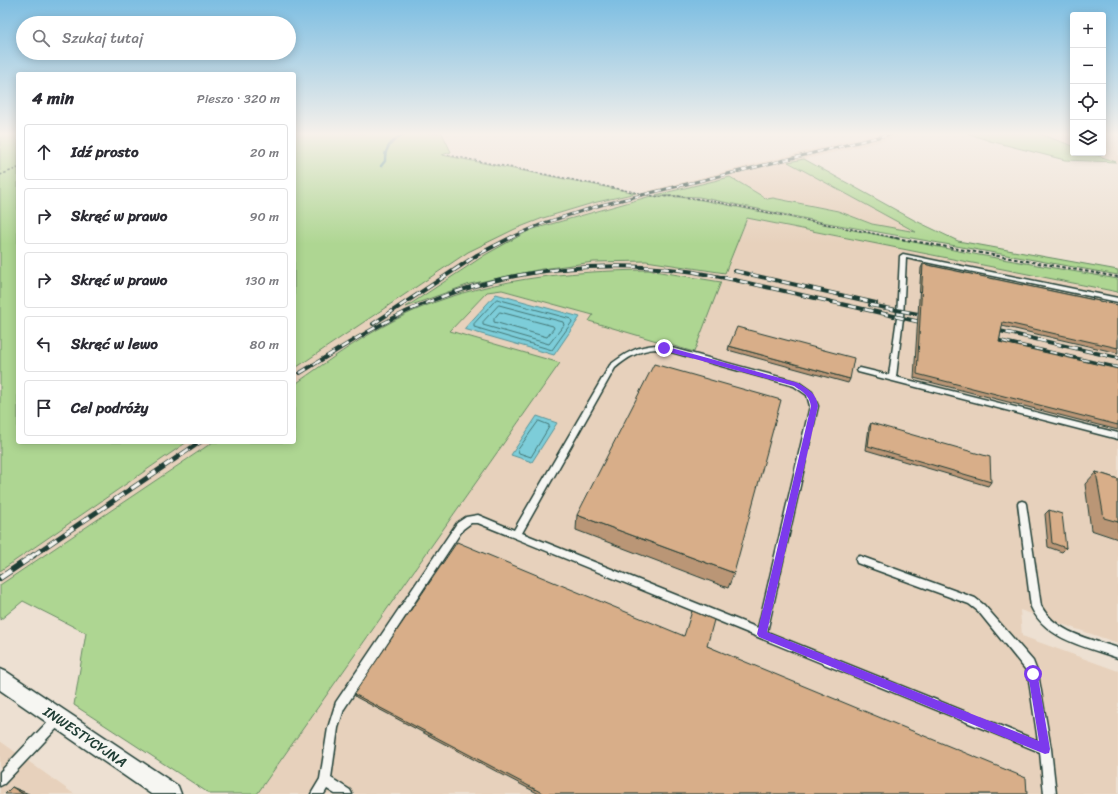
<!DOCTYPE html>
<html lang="pl">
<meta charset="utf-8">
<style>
:root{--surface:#fff;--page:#f7f7f7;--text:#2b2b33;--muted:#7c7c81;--line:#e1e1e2}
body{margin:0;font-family:Sriracha,sans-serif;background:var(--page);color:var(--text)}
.controls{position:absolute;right:12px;top:12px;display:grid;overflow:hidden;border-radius:4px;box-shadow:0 2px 10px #0003}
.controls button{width:36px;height:36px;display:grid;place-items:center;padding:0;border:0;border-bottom:1px solid var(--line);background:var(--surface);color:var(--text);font:20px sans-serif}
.stop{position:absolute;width:12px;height:12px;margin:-9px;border:3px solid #7c3aed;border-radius:50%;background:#fff}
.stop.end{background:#7c3aed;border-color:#fff;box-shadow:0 1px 4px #0008}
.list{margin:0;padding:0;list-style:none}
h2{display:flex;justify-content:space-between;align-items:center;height:52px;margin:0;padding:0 16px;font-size:17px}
h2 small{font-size:13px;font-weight:400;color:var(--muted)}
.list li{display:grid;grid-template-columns:26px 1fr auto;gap:12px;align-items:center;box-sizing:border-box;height:56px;margin:0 8px 8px;padding:0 8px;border:1px solid var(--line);border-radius:4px}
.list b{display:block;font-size:15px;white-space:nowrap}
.list em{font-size:13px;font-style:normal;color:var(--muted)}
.icon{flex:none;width:22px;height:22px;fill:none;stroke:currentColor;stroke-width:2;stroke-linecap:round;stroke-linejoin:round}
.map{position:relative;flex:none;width:1118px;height:794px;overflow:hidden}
.search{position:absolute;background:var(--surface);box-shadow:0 2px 10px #0003;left:16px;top:16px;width:280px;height:44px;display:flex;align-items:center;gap:10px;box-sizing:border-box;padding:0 14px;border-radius:22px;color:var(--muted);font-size:15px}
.panel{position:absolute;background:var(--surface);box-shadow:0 2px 10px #0003;left:16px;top:72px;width:280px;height:372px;border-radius:4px}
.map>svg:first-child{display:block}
.built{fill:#e7d1bc}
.green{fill:#aed692;stroke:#668a63}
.water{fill:#7dcdd9;stroke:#579397}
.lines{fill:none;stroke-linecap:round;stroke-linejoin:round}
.shore{stroke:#457776;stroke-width:1}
.stream{stroke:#579397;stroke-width:2.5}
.lane-casing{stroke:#1f3d34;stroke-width:3}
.street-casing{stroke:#1f3d34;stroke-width:3}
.path-far1{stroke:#1f3d34;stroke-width:1.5;stroke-dasharray:2.5 2;stroke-linecap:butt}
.path{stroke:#1f3d34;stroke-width:2;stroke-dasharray:3.5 2.5;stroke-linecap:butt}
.lane{fill:#f6f6f2;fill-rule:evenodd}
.street{fill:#f6f6f2;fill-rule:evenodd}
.rail-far3-casing{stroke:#1f3d34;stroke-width:3}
.rail-far2-casing{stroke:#1f3d34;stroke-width:4}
.rail-far1-casing{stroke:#1f3d34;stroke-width:5}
.rail-casing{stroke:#1f3d34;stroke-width:6}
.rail-far3{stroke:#f6f6f2;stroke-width:2;stroke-dasharray:5.5;stroke-linecap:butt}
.rail-far2{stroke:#f6f6f2;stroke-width:2.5;stroke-dasharray:8;stroke-linecap:butt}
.rail-far1{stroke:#f6f6f2;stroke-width:3.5;stroke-dasharray:10;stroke-linecap:butt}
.rail{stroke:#f6f6f2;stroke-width:4.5;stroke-dasharray:13;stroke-linecap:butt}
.wall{fill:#ba9676;stroke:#1f3d34}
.shaded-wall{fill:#977a60;stroke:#1f3d34}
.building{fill:#d8ae89;stroke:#1f3d34}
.route{fill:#7c3aed}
.labels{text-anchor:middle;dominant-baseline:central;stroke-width:3;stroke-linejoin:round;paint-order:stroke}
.near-street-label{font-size:14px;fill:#1f3d34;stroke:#f6f6f2}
</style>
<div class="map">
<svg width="1118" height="794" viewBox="0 0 1118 794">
<rect width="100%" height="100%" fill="#ede0d2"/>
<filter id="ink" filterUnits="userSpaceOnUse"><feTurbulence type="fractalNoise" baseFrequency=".025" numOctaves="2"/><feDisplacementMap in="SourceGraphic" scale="8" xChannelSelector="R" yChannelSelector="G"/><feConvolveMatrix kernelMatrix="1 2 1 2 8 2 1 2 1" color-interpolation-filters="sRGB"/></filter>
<g filter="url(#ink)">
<path class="built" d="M877,133H916L789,163L918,233L872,224L838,211L773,198L767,199L730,177L656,195L644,192Z
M1037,133H1073V146Z
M1103,133H1118V163L1091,153H1103Z
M636,193L651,196L530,230L485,255L408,306L470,284L542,269L594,262L646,261L725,273L747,218L1118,292V643L1020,610L1022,636L1118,671V794H257L559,364L449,331L487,292L502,290L593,315L590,321L721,282L648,270L549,276L505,283L461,294L407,314L342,351L294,385V369L468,252L515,229L543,218L594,203Z
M187,442H213L0,585V571Z
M0,741L74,794H0Z"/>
<path class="green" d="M0,133H18V442H187L0,571Z
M294,133H442L451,152L442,155L636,193L593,203L543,218L515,229L468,252L294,369Z
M967,133H1037L1073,146V153H1091L1116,162L1065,160L990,141Z
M804,159L914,220L958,241L1118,270V275L822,222L699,197L656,195L730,177L767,199L773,198L838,211L872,224L916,232L788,162Z
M651,196L679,197L702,200L979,255L1118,279V292L747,218L725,273L646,261L594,262L542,269L470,284L406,307L485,255L530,230Z
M648,270L721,282L694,352L589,321L593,315L502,290L487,292L450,331L560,363L257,794H210L74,705L86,633L23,601L0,620V585L213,442H294V385C330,359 367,333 407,314C481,279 568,271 648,270Z"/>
<path class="water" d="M496,294L580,317L554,355L464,329Z
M537,416L557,423L532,462L511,455Z"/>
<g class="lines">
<path class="shore" d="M497,299L571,319L572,322L552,350L474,327V324Z
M499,305L563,322L564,325L549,344L483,325V322Z
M500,312L553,326L554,328L547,337L494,322V319Z
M539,421L549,425V427L531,457L519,453L518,450Z"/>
<path class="stream" d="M381,166L385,161C384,146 394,140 405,133"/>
<defs>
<path id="lane" d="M903,254L1118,298V302L906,258L903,318L896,377L1118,433V439L858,372L857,370L860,368L889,375L897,318L900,256Z
M656,345L664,346L798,382L812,392L818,406L767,632L1038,741L1028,674L1025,669L978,611L969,604L857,563L856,560L857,557L860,556L975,598L984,605L1033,661L1038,674L1051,749L1056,794H1044L1040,752L478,523H471L463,529L344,709L338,728L331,778L350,790L352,794H335L327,789L324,794H311L320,779L328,728L336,702L457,523L466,517L478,515L514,530L610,365C624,354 637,346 656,345ZM656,349L664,350L794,386L807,395L810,406L758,628L522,533L615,368C627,358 639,350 656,349Z
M1022,501L1025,502L1026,504L1041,606C1056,633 1090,639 1118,648V658C1087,647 1046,640 1031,607L1018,504L1019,502Z
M58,714L62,715L63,719L62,723L4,784L0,786V772L54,715Z"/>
<path id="street" d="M0,669L7,672L178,786L181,794H151L0,690Z"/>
</defs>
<use href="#lane" class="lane-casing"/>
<use href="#street" class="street-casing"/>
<path class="path-far1" d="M448,155L659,197L677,196L707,200L896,238
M0,175L18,168"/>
<path class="path" d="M890,237L1118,277"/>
<use href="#lane" class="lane"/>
<use href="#street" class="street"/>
<defs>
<path id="rail-far3" d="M510,238L544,223L601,205L895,133"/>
<path id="rail-far2" d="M735,271L876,303
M870,305L929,316
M373,324L477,255L512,237
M991,329L1118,358
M987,338L1118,368
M300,373C344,346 388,317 436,299C516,268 603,260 687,271C715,275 743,282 771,288C824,300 876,312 929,324"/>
<path id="rail-far1" d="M32,556L200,442"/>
<path id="rail" d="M0,578L34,555"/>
</defs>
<use href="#rail-far3" class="rail-far3-casing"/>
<use href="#rail-far2" class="rail-far2-casing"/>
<use href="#rail-far1" class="rail-far1-casing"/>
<use href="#rail" class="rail-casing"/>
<use href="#rail-far3" class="rail-far3"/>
<use href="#rail-far2" class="rail-far2"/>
<use href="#rail-far1" class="rail-far1"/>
<use href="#rail" class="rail"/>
</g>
<path class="wall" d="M923,264L1118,305V353L1002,326L999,342L1118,369V430L914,378L921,268Z
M729,346L850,379L848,383L728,350Z
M871,423L991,482L988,486L866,450L869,427Z
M1096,472L1118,479V539L1091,530L1085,484Z
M1049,510L1066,548L1062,552L1048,547L1045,514Z
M577,515L734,573L728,588L576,530Z
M707,646L1027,794H539L356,697L354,694Z"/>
<path class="shaded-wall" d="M12,787L29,794H23Z"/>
<path class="building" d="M923,264L1118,305V348L1003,322L999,342L1118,369V425L917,374Z
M737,327L854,358L850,379L729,346Z
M654,364L781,400L734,573L577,515Z
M871,423L990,457L991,482L868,446Z
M1096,472L1118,479V522L1104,518Z
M1049,510L1062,514L1066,548L1052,543Z
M457,542L684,636L692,611L714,620L707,646L1026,778L1027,794H544L354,694Z
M12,787L23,794H5Z"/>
</g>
<linearGradient id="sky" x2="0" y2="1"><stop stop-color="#7dbee2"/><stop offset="0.55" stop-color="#f7f1eb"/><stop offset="1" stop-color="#f7f1eb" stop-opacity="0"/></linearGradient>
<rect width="1118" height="244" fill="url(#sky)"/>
<path class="route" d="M664,346L798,383C809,390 816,393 818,406L767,632L1039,741L1028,674L1030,671L1033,670L1037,671L1050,749L1049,753L1045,754L759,637L757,634L811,406C809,395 803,392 794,386L662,350V347Z"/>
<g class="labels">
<g class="near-street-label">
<text transform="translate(85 737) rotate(34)">INWESTYCYJNA</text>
</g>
</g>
</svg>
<div class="controls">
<button>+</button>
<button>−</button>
<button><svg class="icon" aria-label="locate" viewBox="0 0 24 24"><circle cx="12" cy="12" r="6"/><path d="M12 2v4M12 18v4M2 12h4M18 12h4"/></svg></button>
<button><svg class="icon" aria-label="layers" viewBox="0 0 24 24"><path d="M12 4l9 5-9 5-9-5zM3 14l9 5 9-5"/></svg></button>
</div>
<div class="stop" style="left:1033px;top:674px"></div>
<div class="stop end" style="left:664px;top:348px"></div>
<div class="search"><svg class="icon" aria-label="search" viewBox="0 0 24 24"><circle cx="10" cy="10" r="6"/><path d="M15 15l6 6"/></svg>Szukaj tutaj</div>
<section class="panel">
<h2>4 min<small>Pieszo · 320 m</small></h2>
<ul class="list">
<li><svg class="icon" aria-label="ahead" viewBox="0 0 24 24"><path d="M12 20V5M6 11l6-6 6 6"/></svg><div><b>Idź prosto</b></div><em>20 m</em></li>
<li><svg class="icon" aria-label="right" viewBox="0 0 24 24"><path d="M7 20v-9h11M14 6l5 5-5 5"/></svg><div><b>Skręć w prawo</b></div><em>90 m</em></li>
<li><svg class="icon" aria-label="right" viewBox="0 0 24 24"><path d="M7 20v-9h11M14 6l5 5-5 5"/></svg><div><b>Skręć w prawo</b></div><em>130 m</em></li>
<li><svg class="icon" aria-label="left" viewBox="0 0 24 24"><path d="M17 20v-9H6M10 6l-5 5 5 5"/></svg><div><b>Skręć w lewo</b></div><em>80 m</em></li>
<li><svg class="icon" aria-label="arrive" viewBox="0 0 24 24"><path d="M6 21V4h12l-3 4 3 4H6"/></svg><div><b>Cel podróży</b></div></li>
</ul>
</section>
</div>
